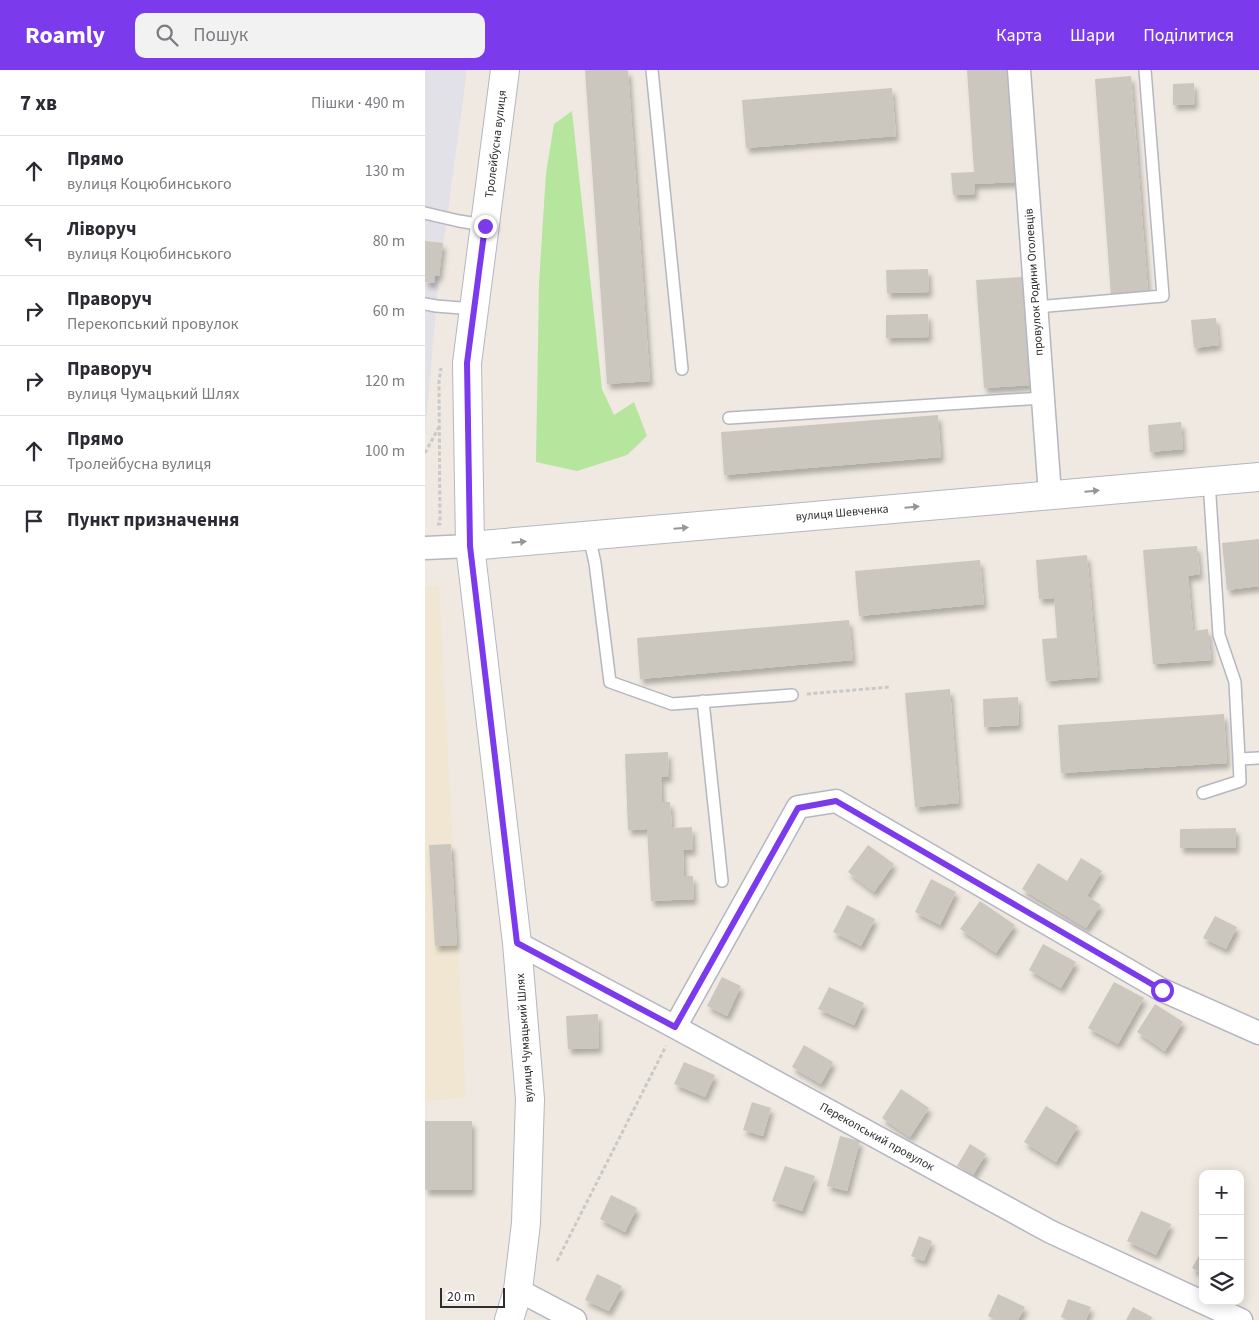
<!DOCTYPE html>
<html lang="uk">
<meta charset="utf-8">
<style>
:root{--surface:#fff;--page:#f2f2f3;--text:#2b2b33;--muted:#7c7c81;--line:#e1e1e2;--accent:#7c3aed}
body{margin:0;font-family:"Source Sans 3",sans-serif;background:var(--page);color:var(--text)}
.controls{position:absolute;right:15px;bottom:15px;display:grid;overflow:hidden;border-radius:10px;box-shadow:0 2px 12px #0003}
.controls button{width:45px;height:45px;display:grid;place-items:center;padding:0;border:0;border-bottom:1px solid var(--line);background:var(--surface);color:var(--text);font:25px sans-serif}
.scale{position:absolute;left:15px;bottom:12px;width:65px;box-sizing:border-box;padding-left:5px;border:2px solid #2e2e2e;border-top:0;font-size:14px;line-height:18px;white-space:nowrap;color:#2e2e2e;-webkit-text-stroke:4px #fff;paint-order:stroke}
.stop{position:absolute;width:15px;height:15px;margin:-11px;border:4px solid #7c3aed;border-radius:50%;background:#fff}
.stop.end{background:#7c3aed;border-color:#fff;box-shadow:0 1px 5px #0008}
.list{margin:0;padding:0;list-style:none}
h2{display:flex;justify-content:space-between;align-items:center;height:65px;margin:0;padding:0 20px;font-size:21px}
h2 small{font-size:16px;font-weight:400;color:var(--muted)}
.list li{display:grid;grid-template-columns:32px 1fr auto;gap:15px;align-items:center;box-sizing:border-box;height:70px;padding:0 20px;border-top:1px solid var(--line)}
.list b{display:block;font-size:19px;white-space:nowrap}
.list p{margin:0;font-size:16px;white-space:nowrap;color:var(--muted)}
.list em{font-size:16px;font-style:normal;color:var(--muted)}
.icon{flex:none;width:28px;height:28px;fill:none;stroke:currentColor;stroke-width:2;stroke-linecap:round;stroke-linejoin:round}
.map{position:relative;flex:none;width:834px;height:1250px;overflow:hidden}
header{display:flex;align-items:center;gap:30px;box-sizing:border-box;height:70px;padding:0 25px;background:var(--accent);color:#fff}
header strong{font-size:24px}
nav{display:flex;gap:28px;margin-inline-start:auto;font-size:18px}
.search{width:350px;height:45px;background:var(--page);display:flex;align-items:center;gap:12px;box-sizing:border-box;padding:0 18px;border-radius:10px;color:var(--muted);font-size:19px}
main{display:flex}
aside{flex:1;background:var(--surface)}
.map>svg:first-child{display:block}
.industrial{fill:#e3e1e8}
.education{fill:#f0e6d1}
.green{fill:#b6e59e}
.building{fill:#cbc7bf;filter:url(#shadow)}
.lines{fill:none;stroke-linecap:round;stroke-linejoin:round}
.lane-casing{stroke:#b4b7c1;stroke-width:14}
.street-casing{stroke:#b4b7c1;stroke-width:25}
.secondary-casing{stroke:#b4b7c1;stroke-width:30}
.path{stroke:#c9c9c9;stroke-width:3;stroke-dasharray:4 2.5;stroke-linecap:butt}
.lane{stroke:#fff;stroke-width:11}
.street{stroke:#fff;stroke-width:22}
.secondary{stroke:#fff;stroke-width:28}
.oneway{fill:#969696}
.route{stroke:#7c3aed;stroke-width:6}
.labels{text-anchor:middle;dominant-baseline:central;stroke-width:4.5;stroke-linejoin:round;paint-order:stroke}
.street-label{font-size:12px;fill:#2e2e2e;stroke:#fff}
</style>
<header>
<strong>Roamly</strong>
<div class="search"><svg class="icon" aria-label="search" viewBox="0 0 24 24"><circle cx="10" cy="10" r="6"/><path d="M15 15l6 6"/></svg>Пошук</div>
<nav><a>Карта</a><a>Шари</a><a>Поділитися</a></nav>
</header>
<main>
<aside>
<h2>7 хв<small>Пішки · 490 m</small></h2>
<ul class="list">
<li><svg class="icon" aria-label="ahead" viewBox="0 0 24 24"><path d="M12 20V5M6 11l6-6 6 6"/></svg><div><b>Прямо</b><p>вулиця Коцюбинського</p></div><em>130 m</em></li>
<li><svg class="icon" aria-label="left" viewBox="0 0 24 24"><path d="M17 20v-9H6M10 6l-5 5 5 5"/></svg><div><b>Ліворуч</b><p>вулиця Коцюбинського</p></div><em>80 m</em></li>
<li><svg class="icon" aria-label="right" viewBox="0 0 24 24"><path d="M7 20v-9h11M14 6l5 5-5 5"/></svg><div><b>Праворуч</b><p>Перекопський провулок</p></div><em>60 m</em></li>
<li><svg class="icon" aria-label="right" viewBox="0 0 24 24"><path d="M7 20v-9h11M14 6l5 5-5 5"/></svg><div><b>Праворуч</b><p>вулиця Чумацький Шлях</p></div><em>120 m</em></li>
<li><svg class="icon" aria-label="ahead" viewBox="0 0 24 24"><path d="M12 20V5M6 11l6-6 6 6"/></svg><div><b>Прямо</b><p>Тролейбусна вулиця</p></div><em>100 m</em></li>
<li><svg class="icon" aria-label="arrive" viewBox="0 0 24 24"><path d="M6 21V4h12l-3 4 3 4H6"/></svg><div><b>Пункт призначення</b></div></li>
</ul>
</aside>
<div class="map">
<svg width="834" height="1250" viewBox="0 0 834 1250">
<defs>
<filter id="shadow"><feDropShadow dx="3" dy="5.5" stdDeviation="2.5" flood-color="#0004"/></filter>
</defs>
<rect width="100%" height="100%" fill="#efe9e1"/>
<path class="industrial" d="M0,0H42L14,206L0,365Z"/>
<path class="education" d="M14,516L41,1028L0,1031V517Z"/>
<path class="green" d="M147,41L177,319L189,345L209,332L222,366L202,385L152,401L111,392L114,213L121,103L129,54Z"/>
<path class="building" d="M160,0H203L225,311L182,314Z
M542,0H584L592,112L549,114L550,124L528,125L526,103L549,102Z
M706,6L723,222L686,225L670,9Z
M769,13L770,34L748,35V14Z
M467,18L471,66L321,78L317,30Z
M0,171L18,173L14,206H10L9,213L0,212Z
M503,199L504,222L462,223L461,200Z
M597,207L605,315L559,318L551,210Z
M503,244L504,267L461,268V245Z
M791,248L794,275L769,278L766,250Z
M513,345L516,387L299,405L296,362Z
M756,352L758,379L725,382L723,355Z
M834,469V516L802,520L797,473Z
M772,476L775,504L763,506L768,561L783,559L786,590L728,594L718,480Z
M662,485L673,607L621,611L617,569L632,568L629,528L614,529L611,490Z
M555,490L559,534L434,546L430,501Z
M424,550L428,590L215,609L212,568Z
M525,619L534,733L490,737L480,623Z
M593,627L594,655L559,657L558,629Z
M799,644L802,693L636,703L633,655Z
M243,682L244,707H236L237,732H245L247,758L267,757L268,780H258L259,806H268L269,829L226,831L222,759L203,760L200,684Z
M811,758V778H755V759Z
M26,774L32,875L10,876L4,775Z
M443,775L469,794L449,822L423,802Z
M656,788L677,801L662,826L676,835L661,858L597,819L613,793L642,811Z
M506,809L531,822L515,855L490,842Z
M555,831L590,855L571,883L535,859Z
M422,835L450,849L436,876L408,862Z
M790,846L812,857L801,879L778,868Z
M618,874L651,892L636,918L604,900Z
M297,907L316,916L302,946L282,936Z
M689,912L719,928L693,974L663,958Z
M404,917L439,933L429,955L393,939Z
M730,934L758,952L740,981L712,962Z
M173,944L174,978L143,979L141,946Z
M379,975L408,992L396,1014L367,997Z
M259,992L290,1005L280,1027L249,1014Z
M476,1019L504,1038L485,1067L457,1048Z
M327,1032L346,1038L338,1066L318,1060Z
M621,1036L653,1056L631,1092L599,1072Z
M0,1051H47V1120H0Z
M415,1066L435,1071L422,1121L402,1116Z
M545,1074L561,1084L548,1105L532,1096Z
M360,1096L390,1106L377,1141L347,1131Z
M186,1125L212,1138L200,1162L175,1149Z
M716,1141L746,1154L731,1185L702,1171Z
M494,1166L507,1171L499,1191L486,1186Z
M778,1179V1204L767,1198Z
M172,1204L197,1216L184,1241L160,1230Z
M573,1224L600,1237L593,1250H570L563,1246Z
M643,1229L666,1237L661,1250H643L636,1247Z
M708,1237L727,1247L726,1250H701Z"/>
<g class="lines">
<defs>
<path id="lane" d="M227,0L257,299
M0,143L34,151L59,155
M0,234L11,236L49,239
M611,237L738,226L720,0
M304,348L618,328
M784,411L794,565L810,612L814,689
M164,466L170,493L185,612L247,634L367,625
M278,631L297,811
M778,723L815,711L814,689L834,688"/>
<path id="street" d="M594,0L625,425
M0,478L45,476
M92,873L250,957L626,1162L816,1250
M250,957L373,737L411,731L737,920L834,963
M93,1220L150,1250"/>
<path id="secondary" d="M80,0L42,293L45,476L92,873L105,1029L101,1153L93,1220L84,1250
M45,476L834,407"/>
</defs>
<use href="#lane" class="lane-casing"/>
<use href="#street" class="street-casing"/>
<use href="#secondary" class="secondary-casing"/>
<path class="path" d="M0,383L14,357
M12,454H15L14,312L16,298
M382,624L465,617
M132,1191L241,976"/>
<use href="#lane" class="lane"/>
<use href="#street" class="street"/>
<use href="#secondary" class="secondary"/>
</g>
<defs><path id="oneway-solid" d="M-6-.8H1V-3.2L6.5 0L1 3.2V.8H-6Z" transform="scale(1.25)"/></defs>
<g class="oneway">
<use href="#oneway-solid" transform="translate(667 421) rotate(-5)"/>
<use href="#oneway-solid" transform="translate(487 437) rotate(-5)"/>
<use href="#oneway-solid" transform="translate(256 458) rotate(-5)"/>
<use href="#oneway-solid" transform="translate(94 472) rotate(-5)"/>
</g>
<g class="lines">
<path class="route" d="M60,156L42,293L45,476L92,873L250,957L373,738L411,731L737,920"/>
</g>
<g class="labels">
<g class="street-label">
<text transform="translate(71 74) rotate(-83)">Тролейбусна вулиця</text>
<text transform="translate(609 212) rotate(-94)">провулок Родини Оголевців</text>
<text transform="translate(417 443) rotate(-5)">вулиця Шевченка</text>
<text transform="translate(100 968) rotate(-94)">вулиця Чумацький Шлях</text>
<text transform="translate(452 1067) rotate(29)">Перекопський провулок</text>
</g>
</g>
</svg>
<div class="controls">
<button>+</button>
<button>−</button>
<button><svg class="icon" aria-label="layers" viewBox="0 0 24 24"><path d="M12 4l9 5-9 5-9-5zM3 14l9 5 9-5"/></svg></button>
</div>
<div class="scale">20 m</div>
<div class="stop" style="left:737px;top:920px"></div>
<div class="stop end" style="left:60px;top:156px"></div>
</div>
</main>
